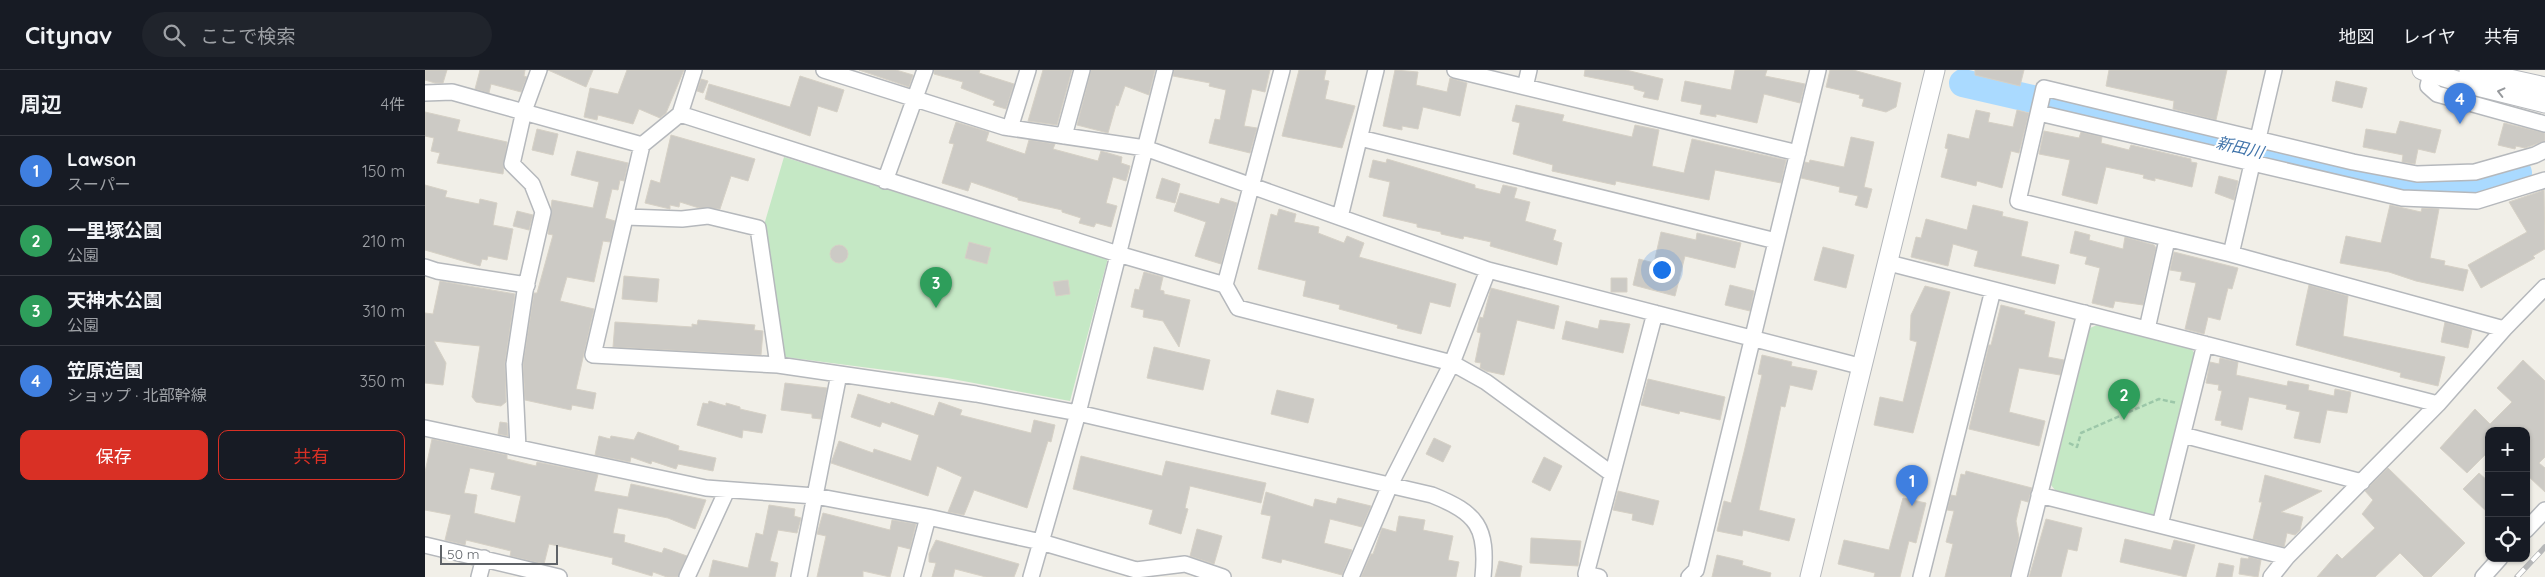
<!DOCTYPE html>
<html lang="ja">
<meta charset="utf-8">
<style>
:root{--surface:#171b24;--page:#20242c;--text:#f1f3f6;--muted:#9ea1a6;--line:#363941;--accent:#d93025}
body{margin:0;font-family:Quicksand,"Noto Sans JP",sans-serif;background:var(--page);color:var(--text)}
.controls{position:absolute;right:15px;bottom:15px;display:grid;overflow:hidden;border-radius:10px;box-shadow:0 1px 4px #0004}
.controls button{width:45px;height:45px;display:grid;place-items:center;padding:0;border:0;border-bottom:1px solid var(--line);background:var(--surface);color:var(--text);font:25px sans-serif}
.scale{position:absolute;left:15px;bottom:12px;width:118px;box-sizing:border-box;padding-left:5px;border:2px solid #5f6368;border-top:0;font-size:14px;line-height:18px;white-space:nowrap;color:#5f6368;-webkit-text-stroke:4px #fff;paint-order:stroke}
.you{position:absolute;left:1236px;top:199px;width:18px;height:18px;margin:-12px;border:4px solid #fff;border-radius:50%;background:#1a73e8;box-shadow:0 0 0 8px #1a73e833}
.badge{display:grid;place-items:center;width:32px;height:32px;border-radius:50%;background:var(--accent);color:#fff;font-size:16px;font-weight:700}
.pin{position:absolute;translate:-50% -41px;filter:drop-shadow(0 1px 2px #0008)}
.pin::after{content:'';position:absolute;top:26px;width:18px;height:15px;background:inherit;clip-path:polygon(0 0,100% 0,50% 100%)}
.list{margin:0;padding:0;list-style:none}
h2{display:flex;justify-content:space-between;align-items:center;height:65px;margin:0;padding:0 20px;font-size:21px}
h2 small{font-size:16px;font-weight:400;color:var(--muted)}
.list li{display:grid;grid-template-columns:32px 1fr auto;gap:15px;align-items:center;box-sizing:border-box;height:70px;padding:0 20px;border-top:1px solid var(--line)}
.list b{display:block;font-size:19px;white-space:nowrap}
.list p{margin:0;font-size:16px;white-space:nowrap;color:var(--muted)}
.list em{font-size:16px;font-style:normal;color:var(--muted)}
.actions{display:flex;gap:10px;padding:15px 20px}
.actions a{flex:1;padding:11px 0;border:1px solid var(--accent);border-radius:10px;text-align:center;font-size:18px;color:var(--accent)}
.actions .main{background:var(--accent);color:#fff}
.icon{flex:none;width:28px;height:28px;fill:none;stroke:currentColor;stroke-width:2;stroke-linecap:round;stroke-linejoin:round}
.map{position:relative;flex:none;width:2120px;height:507px;overflow:hidden}
header{display:flex;align-items:center;gap:30px;box-sizing:border-box;height:70px;padding:0 25px;background:var(--surface);border-bottom:1px solid var(--line)}
header strong{font-size:24px}
nav{display:flex;gap:28px;margin-inline-start:auto;font-size:18px}
.search{width:350px;height:45px;background:var(--page);display:flex;align-items:center;gap:12px;box-sizing:border-box;padding:0 18px;border-radius:28px;color:var(--muted);font-size:19px}
main{display:flex}
aside{flex:1;background:var(--surface)}
.map>svg:first-child{display:block}
.green{fill:#c5e8c5}
.lines{fill:none;stroke-linecap:round;stroke-linejoin:round}
.river{stroke:#aadaff;stroke-width:28}
.building{fill:#cccac5;stroke:#d6d1c6;fill-rule:evenodd}
.minor-casing{stroke:#b5b8bc;stroke-width:18}
.tertiary-casing{stroke:#b5b8bc;stroke-width:21}
.path{stroke:#9cc7a9;stroke-width:2.5;stroke-dasharray:5 2.5;stroke-linecap:butt}
.minor{stroke:#fff;stroke-width:15}
.tertiary{stroke:#fff;stroke-width:19}
.rail-casing{stroke:#b6b7b8;stroke-width:5.5}
.rail{stroke:#fff;stroke-width:4;stroke-dasharray:11;stroke-linecap:butt}
.oneway{stroke:#979a9d}
.labels{text-anchor:middle;dominant-baseline:central;stroke-width:4;stroke-linejoin:round;paint-order:stroke}
.water-label{font-size:16px;font-style:italic;fill:#4174aa;stroke:#fff}
</style>
<header>
<strong>Citynav</strong>
<div class="search"><svg class="icon" aria-label="search" viewBox="0 0 24 24"><circle cx="10" cy="10" r="6"/><path d="M15 15l6 6"/></svg>ここで検索</div>
<nav><a>地図</a><a>レイヤ</a><a>共有</a></nav>
</header>
<main>
<aside>
<h2>周辺<small>4件</small></h2>
<ul class="list">
<li><span class="badge" style="background:#3f7fe0">1</span><div><b>Lawson</b><p>スーパー</p></div><em>150 m</em></li>
<li><span class="badge" style="background:#2e9e5b">2</span><div><b>一里塚公園</b><p>公園</p></div><em>210 m</em></li>
<li><span class="badge" style="background:#2e9e5b">3</span><div><b>天神木公園</b><p>公園</p></div><em>310 m</em></li>
<li><span class="badge" style="background:#3f7fe0">4</span><div><b>笠原造園</b><p>ショップ · 北部幹線</p></div><em>350 m</em></li>
</ul>
<div class="actions"><a class="main">保存</a><a>共有</a></div>
</aside>
<div class="map">
<svg width="2120" height="507" viewBox="0 0 2120 507">
<rect width="100%" height="100%" fill="#f1efe8"/>
<path class="green" d="M359,87L683,188L645,331L522,308L360,287L339,155Z
M1672,255L1766,278L1771,286L1733,443L1725,445L1630,420L1626,415L1665,258Z"/>
<g class="lines">
<path class="river" d="M1538,13L1989,117L2046,116L2093,103"/>
</g>
<path class="building" d="M0,0H22L18,13H10L0,10Z
M55,0H100L99,6L102,7L96,22L66,14L64,23L50,19Z
M123,0H168L161,17Z
M202,0H259L241,43L235,48L214,39L208,54L173,45L172,50L159,47L165,18L193,24Z
M434,0H471L488,5L484,17Z
M509,0H555L554,3L589,14L581,39L568,35L570,31L536,18L538,12L509,4Z
M618,0H647L632,55L603,51Z
M666,0H730L724,25L700,16L693,36L691,35L683,63L652,55Z
M749,0H845L840,22L827,19L819,56L832,58L825,83L784,73L790,49L795,50L801,20L784,16L785,13L748,6Z
M874,0H901L899,10L904,11L900,29L930,36L917,78L857,66Z
M970,0L993,2L991,15L1022,22L1025,8L1042,13L1035,46L998,37L993,59L977,56V60L958,56Z
M1160,0H1201L1238,9L1233,30L1218,27L1220,22L1209,19V16L1159,6Z
M1310,0H1342L1340,6L1380,14L1375,33L1339,24L1332,53L1291,44V47L1275,44L1277,35L1256,31L1260,11L1306,20Z
M1405,0H1428L1476,13L1471,37L1461,42L1437,36L1439,29L1434,28L1435,25L1401,17Z
M1550,0H1599L1595,16L1550,5Z
M1684,0H1802L1791,50L1748,39L1749,31L1681,16Z
M375,6L419,20L412,42L393,36L385,66L280,29L284,14L365,37Z
M276,9L283,11L278,23L272,21Z
M1911,11L1942,18L1937,38L1907,31Z
M1091,35L1139,45L1137,51L1207,67L1210,55L1234,60L1227,96L1259,103L1267,69L1361,90L1356,113L1290,100L1284,130L1191,111L1190,115L1127,101L1128,95L1088,84L1095,53L1087,51Z
M1551,40L1565,43L1563,52L1588,57L1592,40L1604,43L1594,83L1586,81L1577,118L1552,111L1551,116L1516,107L1523,79L1520,78L1523,64L1544,69Z
M0,42L35,50L32,61L82,72L78,104L12,93L15,83L6,81L9,68L0,66Z
M1975,51L2016,60L2010,83L1993,79L1990,94L1977,92L1978,85L1938,77L1941,59L1971,64Z
M531,52L564,62L561,71L600,84L604,70L630,74L628,79L673,91L676,81L697,87L696,93L705,96L701,111L688,107L681,133L692,136L686,157L671,153L669,157L654,153L656,148L637,142V140L593,130V128L546,112L543,121L517,113L529,74L524,73Z
M2079,53L2120,63V71L2100,78L2091,76L2090,79L2073,75Z
M112,59L133,64L128,85L107,80Z
M1619,61L1654,68L1656,62L1677,67L1676,73L1704,80L1706,75L1766,89V92L1772,93L1767,117L1730,108V111L1718,108L1719,105L1681,97L1672,134L1637,125L1645,90L1614,84Z
M246,65L330,89L323,111L306,106L295,139L274,138L255,132L254,137L245,135V139L220,133L226,110L235,113Z
M1426,67L1449,72L1439,117L1447,119L1442,138L1430,135L1433,126L1414,122L1415,117L1376,108L1380,92L1384,93L1385,90L1419,97Z
M152,81L203,93L199,111L195,110L193,120L187,119L180,148L190,151L185,172L178,171L169,212L142,207L135,231L169,239L151,319L171,323L168,339L147,335L146,340L100,330L98,294L109,223H112L128,165L123,164L127,130L168,138L174,112L146,105Z
M962,89L1050,115V118L1075,124L1078,115L1092,118L1089,128L1105,132L1100,151L1131,160L1128,170L1137,173L1132,195L1065,176L1066,172L1039,166L1038,169L1016,164V162L992,157V154L958,146L965,112L944,107L948,90L961,93Z
M1794,106L1813,111L1809,130L1790,123Z
M737,108L755,114L750,133L731,128Z
M0,115L22,121L20,127L54,134L55,129L72,133L68,155L88,159L82,190L63,186L62,190L57,189L55,196L0,180Z
M2119,120L2120,179L2108,186L2110,188L2056,218L2043,195L2102,162L2084,132Z
M755,123L794,134L796,128L812,133L796,194L770,186L781,152L749,141Z
M1548,135L1578,142L1577,146L1603,152L1596,186L1634,195L1630,214L1549,196L1553,181L1528,174L1523,196L1486,187L1491,167L1496,168L1501,149L1542,160Z
M1965,135L1996,142L1997,138L2014,139L2005,188L2020,191L2019,195L2043,200L2038,221L1991,211L1964,202L1915,193L1921,166L1956,173Z
M854,139L871,144L869,152L894,157L893,163L919,173L922,166L939,173L934,187L1031,214L1025,237L1005,232L996,264L972,258L973,255L914,239L915,235L878,226L881,211L833,199L846,144L852,146Z
M92,141L108,145L104,160L88,156Z
M1650,161L1665,165L1664,170L1698,179L1700,167L1729,175L1731,178L1718,235L1690,231L1688,238L1667,233L1675,198L1660,194L1662,187L1645,183Z
M1236,162L1271,170L1272,163L1316,173L1310,198L1260,186L1250,226L1208,215L1214,189L1229,193Z
M544,172L566,178L562,194L540,188Z
M405 184a9 9 0 1 1 18 0a9 9 0 1 1-18 0Z
M1398,177L1429,185L1421,218L1389,210Z
M1749,182L1813,198L1807,219L1803,218L1795,250L1783,247L1779,264L1760,259L1771,213L1755,210L1757,202L1745,200Z
M719,202L738,207L735,220L739,221V224L765,230L754,277L738,251L718,247L719,240L706,237L710,219L714,220Z
M199,206L234,209L232,232L197,229Z
M1186,208H1202V222H1186Z
M643,210L645,224L631,226L628,212Z
M15,211L90,224L80,293L81,332L76,336L51,332L47,327L55,276L9,271L21,293L18,315L0,313V243L8,244Z
M1305,215L1329,221L1325,241L1300,235Z
M1884,215L1923,226L1918,266L2020,287L2013,316L1975,307L1976,303L1871,275Z
M1500,216L1525,222L1488,363L1449,355L1455,327L1478,332L1492,272L1485,270L1486,245Z
M1066,218L1134,236L1129,259L1092,250L1079,305L1061,301L1055,298L1056,293L1050,292L1056,263L1052,262L1055,247L1058,248Z
M1576,235L1600,241L1599,244L1630,252L1623,287L1639,290L1635,305L1594,298L1584,342L1620,351L1614,376L1544,359L1564,275H1566Z
M273,250L330,255L329,260L338,261L336,285L188,277L190,252L267,257V254L272,255Z
M1175,250L1205,254L1198,283L1137,269L1141,251L1173,259Z
M2020,252L2047,260L2043,278L2016,272Z
M729,277L785,290L778,320L722,308Z
M1337,285L1367,292L1366,296L1392,301L1387,320L1365,315L1360,337L1356,336L1334,440L1370,449L1364,471L1318,460L1317,466L1292,461L1299,431L1306,433L1319,382L1337,305L1333,304Z
M1795,288L1813,292L1811,305L1862,316L1863,311L1884,315L1883,320L1909,326L1910,319L1926,322L1922,343L1902,340L1895,373L1869,368L1875,342L1861,339L1862,335L1824,327L1817,360L1796,355L1797,351L1790,350L1797,321L1793,320L1794,315L1781,313L1785,292L1794,294Z
M2098,290L2120,311V387L2114,393L2120,398V422L2103,406L2101,408V361H2064V381L2042,403L2015,378L2050,339L2065,354L2087,332L2072,318Z
M1223,309L1300,327L1295,350L1255,341L1254,344L1216,335Z
M360,313L402,318L396,349L387,348V344L356,340Z
M852,320L889,329L883,353L846,344Z
M433,324L465,334L466,332L509,346L514,332L537,340L535,345L606,363L609,350L630,355L626,372L623,371L602,438L549,420L539,445L523,442L537,407L512,396L503,426L406,393L414,371L448,383L449,379L486,391L494,365L457,352L455,357L426,347Z
M284,331L301,336V333L315,337V339L341,345L337,363L318,360L317,368L272,355L278,333L283,334Z
M75,352L82,353L83,366L73,364Z
M213,362L254,376L253,380L291,388L288,401L253,394L251,399L227,391L226,394L206,387L205,392L170,385L174,366L185,369L186,366L209,370Z
M1009,368L1026,376L1018,392L1001,384Z
M7,369L82,385V389L111,396L112,392L173,404L169,421L203,427L206,414L281,430L270,459L243,448L193,438L188,463L200,465L199,472L237,483L239,478L262,486L253,507H242L228,502L227,506L187,494L188,488L124,474L119,494L85,486L86,481L41,470L40,475L20,470L26,445L0,440V402ZM45,398L70,403L66,419L96,426L90,453L49,443L52,425L39,423Z
M656,386L737,406L741,391L841,413L836,433L765,416L760,438L763,439L756,464L724,454L728,440L648,419Z
M1119,387L1137,396L1125,421L1107,412Z
M1963,398L2040,473L2006,507H1999L1975,483L1950,507H1892L1912,484L1917,489L1950,458L1937,444L1948,430L1940,421Z
M1541,401L1607,418L1603,432L1596,430L1591,451L1594,468L1585,507H1520L1528,474L1521,472L1529,441L1522,440L1526,425L1531,426L1536,404L1540,405Z
M2054,403L2064,412V444L2038,419Z
M1840,405L1897,421L1856,442L1878,447L1875,460L1870,465L1862,463L1859,477L1828,469L1837,432H1834Z
M1193,421L1234,431L1228,455L1207,450L1208,444L1188,440Z
M841,422L888,437L890,429L911,434L913,428L946,436L937,457L905,449L899,473L927,480L917,505L857,489L856,493L837,488L846,446L836,444Z
M1478,428L1501,433L1491,473L1484,471L1475,507H1449L1450,503L1413,494L1419,470L1464,480Z
M344,435L370,439L369,446L376,448L372,463L353,460L345,491L353,493L350,507H284L288,490L323,498L331,463L338,465Z
M398,443L465,460L467,450L491,454L485,479L473,476L465,507L438,501V507H392L401,466L392,464Z
M974,446L1000,450L998,460L1028,466L1023,490L1034,492L1031,507H936L946,484H948L957,458L971,462Z
M1621,449L1657,458L1652,481L1643,479L1636,507H1604Z
M772,459L797,466L789,494L765,486Z
M1106,468L1156,471L1153,496L1105,493Z
M1700,469L1746,480L1749,470L1770,475L1761,507L1695,492Z
M511,470L594,494L589,507H561L530,499L528,507H507L511,493L504,492V484Z
M1292,485L1318,491L1317,495L1346,503L1345,507H1287Z
M1824,487L1836,490L1833,507L1814,504L1816,488L1823,489Z
M1074,491L1097,496L1095,507H1070Z
M1794,493L1809,496L1807,507H1791Z"/>
<g class="lines">
<defs>
<path id="minor" d="M269,0L255,44L217,75L168,285L353,295L551,324L653,343L1007,425C1052,443 1063,457 1058,507
M399,0L579,57L720,78L1063,200L1438,297
M857,0L800,215L813,238L1027,293L1061,312L1187,404
M1030,0L1373,83
M2006,3L2003,16L2012,24L2120,54
M1100,17L1104,0
M0,23L27,22L217,75
M1614,43L1977,128L2052,131L2120,110
M255,44L693,184L800,215
M585,58L603,0
M639,66L657,0
M935,68L1351,171
M460,111L500,0
M201,147L257,149L283,146L333,158L353,295
M915,147L951,0
M1806,184L1849,0
M1464,193L2013,334
M0,197L12,201L102,215
M1722,259L1742,170
M2079,259L1806,184L1593,131L1619,18L1928,92L1992,104L2050,102L2110,85L2120,80
M0,358L281,418L390,426L503,447L616,472L711,500L760,494L798,507
M1758,365L1937,412
M93,378L89,294L100,221L118,142L107,114L87,94L99,41L114,0
M1614,425L1862,487
M1735,455L1780,274
M2101,460L2120,440
M0,475L134,507
M54,507L59,488
M262,507L302,420
M374,507L414,304
M487,507L503,447
M606,507L653,343L740,0
M926,507L965,415L1027,293L1063,200
M1174,507L1161,504L1230,243
M1264,507L1271,500L1393,0
M1496,507L1568,220
M1594,507L1660,243
M1846,507L1862,487L2013,334L2079,259L2120,217
M2058,507L2075,488"/>
<path id="tertiary" d="M1997,0L2032,11L2120,33
M2044,0L2120,17
M1385,507L1510,0"/>
</defs>
<use href="#minor" class="minor-casing"/>
<use href="#tertiary" class="tertiary-casing"/>
<path class="path" d="M1644,373L1652,377L1656,363L1734,329L1752,333"/>
<use href="#minor" class="minor"/>
<use href="#tertiary" class="tertiary"/>
<defs>
<path id="rail" d="M2092,507L2120,477"/>
</defs>
<use href="#rail" class="rail-casing"/>
<use href="#rail" class="rail"/>
</g>
<defs><path id="oneway-chevron" d="M-2-3.5L2.5 0L-2 3.5" fill="none" stroke-width="1.6" stroke-linecap="round" stroke-linejoin="round" transform="scale(1.25)"/></defs>
<use class="oneway" href="#oneway-chevron" transform="translate(2076 22) rotate(-166)"/>
<g class="labels">
<g class="water-label">
<text transform="translate(1815 77) rotate(13)">新田川</text>
</g>
</g>
</svg>
<div class="controls">
<button>+</button>
<button>−</button>
<button><svg class="icon" aria-label="locate" viewBox="0 0 24 24"><circle cx="12" cy="12" r="6"/><path d="M12 2v4M12 18v4M2 12h4M18 12h4"/></svg></button>
</div>
<div class="scale">50 m</div>
<div class="you"></div>
<div class="pin badge" style="left:1487px;top:436px;background:#3f7fe0">1</div>
<div class="pin badge" style="left:1699px;top:350px;background:#2e9e5b">2</div>
<div class="pin badge" style="left:511px;top:238px;background:#2e9e5b">3</div>
<div class="pin badge" style="left:2035px;top:54px;background:#3f7fe0">4</div>
</div>
</main>
